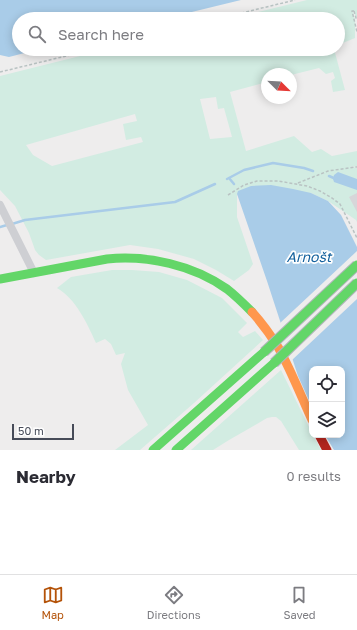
<!DOCTYPE html>
<meta charset="utf-8">
<style>
:root{--surface:#fff;--page:#f7f7f7;--text:#2b2b33;--muted:#7c7c81;--line:#e1e1e2;--accent:#b45309}
body{margin:0;font-family:"Golos Text",sans-serif;background:var(--page);color:var(--text)}
.controls{position:absolute;right:12px;bottom:12px;display:grid;overflow:hidden;border-radius:8px;box-shadow:0 2px 10px #0003}
.controls button{width:36px;height:36px;display:grid;place-items:center;padding:0;border:0;border-bottom:1px solid var(--line);background:var(--surface);color:var(--text);font:20px sans-serif}
.compass{position:absolute;left:261px;top:68px;width:36px;height:36px;border-radius:50%;background:var(--surface);box-shadow:0 2px 10px #0003;rotate:114deg}
.scale{position:absolute;left:12px;bottom:10px;width:62px;box-sizing:border-box;padding-left:4px;border:2px solid #464b58;border-top:0;font-size:11px;line-height:14px;white-space:nowrap;color:#464b58;-webkit-text-stroke:3px #fff;paint-order:stroke}
.list{margin:0;padding:0;list-style:none}
h2{display:flex;justify-content:space-between;align-items:center;height:52px;margin:0;padding:0 16px;font-size:17px}
h2 small{font-size:13px;font-weight:400;color:var(--muted)}
.icon{flex:none;width:22px;height:22px;fill:none;stroke:currentColor;stroke-width:2;stroke-linecap:round;stroke-linejoin:round}
.map{position:relative;flex:none;width:357px;height:450px;overflow:hidden}
.search{position:absolute;background:var(--surface);box-shadow:0 2px 10px #0003;left:12px;right:12px;top:12px;height:44px;display:flex;align-items:center;gap:10px;box-sizing:border-box;padding:0 14px;border-radius:22px;color:var(--muted);font-size:15px}
.sheet{height:124px;background:var(--surface)}
nav{display:flex;justify-content:space-around;align-items:center;box-sizing:border-box;height:56px;border-top:1px solid var(--line);background:var(--surface);font-size:11px;color:var(--muted)}
nav a{display:grid;justify-items:center;gap:2px}
nav .on{color:var(--accent)}
.map>svg:first-child{display:block}
.green{fill:#d2ece2;fill-rule:evenodd}
.water{fill:#a9cce8}
.pier{fill:#eeeded}
.lines{fill:none;stroke-linecap:round;stroke-linejoin:round}
.stream{stroke:#a9cce8;stroke-width:2.5}
.building{fill:#d7d6d9}
.path{stroke:#b9c3c3;stroke-width:1.5;stroke-dasharray:3 2;stroke-linecap:butt}
.street{stroke:#cecfd3;stroke-width:8}
.fast{stroke:#63d668;stroke-width:9}
.slow{stroke:#ff974d;stroke-width:9}
.jam{stroke:#b3261e;stroke-width:9}
.fast-bridge-casing{stroke:#b3b5bc;stroke-width:11;stroke-linecap:butt}
.fast-bridge{stroke:#63d668;stroke-width:9}
.labels{text-anchor:middle;dominant-baseline:central;stroke-width:3.5;stroke-linejoin:round;paint-order:stroke}
.water-label{font-size:14px;font-style:italic;fill:#14619d;stroke:#fff}
</style>
<div class="map">
<svg width="357" height="450" viewBox="0 0 357 450">
<rect width="100%" height="100%" fill="#eeeded"/>
<path class="green" d="M307,0H357V17L356,18L354,11H353L355,21V38L338,45V19H230Z
M108,49H334L345,90L333,92L331,81L335,78L333,72L326,74L319,68L291,75V74H267V82L230,92L246,151L294,136L312,152L321,149L332,156L357,151V167L349,166L357,168V222L356,220L328,201L311,193L237,194V217L253,264L249,270L234,281L216,270L194,259L158,249L130,245L46,260L39,255L35,250L29,233L15,206L0,190V76ZM216,97L218,109L224,108L232,137L210,139L200,99ZM135,114L137,121L123,124L126,140L141,137L143,142L52,166L33,155L26,145Z
M112,270H132L159,272L187,280L222,298L247,323L238,332L243,337L255,331L263,340L194,403L140,450H115L148,425L128,390L121,364L125,353L116,355L111,344L105,339L96,343C87,323 76,299 57,288L71,277Z
M281,370L312,433V435H313L321,450H299L281,421L276,417H272L267,418L250,428L229,440L213,450H191Z"/>
<path class="water" d="M0,0H241L163,19H19V49H40L9,57L0,55Z
M338,172L357,179V190L334,182L333,179L334,175Z
M271,185L293,189L311,193L328,201L341,215L357,247V450H334L325,435H342V369H312V407L298,376L267,281L237,194L238,191L251,186Z"/>
<path class="pier" d="M357,251V299L291,361L279,324Z"/>
<g class="lines">
<path class="stream" d="M329,176L336,179
M229,178L234,184
M227,179L244,170L273,163L304,168L313,171
M12,224L25,220L175,202L215,184
M0,227L7,225"/>
</g>
<path class="building" d="M357,193V212L349,197Z"/>
<g class="lines">
<path class="path" d="M354,11H352L357,32
M354,11L356,18L357,17
M217,19L295,0
M0,72L95,49
M298,183L328,171L355,167H357
M228,195L244,185L257,181H278L307,186L320,191L332,198L340,204L357,238"/>
<path class="street" d="M0,205L34,273"/>
<path class="fast" d="M0,279L107,259C148,255 193,265 227,289C236,296 244,304 252,312
M153,450L264,352
M176,450L274,363"/>
<path class="slow" d="M252,312C262,323 270,334 278,347C291,370 301,396 312,420"/>
<path class="jam" d="M319,435L327,450"/>
<defs>
<path id="fast-bridge" d="M264,352L357,265
M274,363L357,283"/>
</defs>
<use href="#fast-bridge" class="fast-bridge-casing"/>
<use href="#fast-bridge" class="fast-bridge"/>
</g>
<g class="labels">
<g class="water-label">
<text x="309" y="256">Arnošt</text>
</g>
</g>
</svg>
<div class="controls">
<button><svg class="icon" aria-label="locate" viewBox="0 0 24 24"><circle cx="12" cy="12" r="6"/><path d="M12 2v4M12 18v4M2 12h4M18 12h4"/></svg></button>
<button><svg class="icon" aria-label="layers" viewBox="0 0 24 24"><path d="M12 4l9 5-9 5-9-5zM3 14l9 5 9-5"/></svg></button>
</div>
<svg class="compass" viewBox="-18 -18 36 36"><path d="M0-13l5 13h-10z" fill="#e53935"/><path d="M0 13l5-13h-10z" fill="#7c7c81"/></svg>
<div class="scale">50 m</div>
<div class="search"><svg class="icon" aria-label="search" viewBox="0 0 24 24"><circle cx="10" cy="10" r="6"/><path d="M15 15l6 6"/></svg>Search here</div>
</div>
<section class="sheet">
<h2>Nearby<small>0 results</small></h2>
<ul class="list">
</ul>
</section>
<nav>
<a class="on"><svg class="icon" aria-label="map" viewBox="0 0 24 24"><path d="M3 6l6-2 6 2 6-2v14l-6 2-6-2-6 2zM9 4v14M15 6v14"/></svg>Map</a>
<a><svg class="icon" aria-label="directions" viewBox="0 0 24 24"><path d="M12 3l9 9-9 9-9-9zM9 14v-3h6M13 9l2 2-2 2"/></svg>Directions</a>
<a><svg class="icon" aria-label="saved" viewBox="0 0 24 24"><path d="M7 4h10v16l-5-4-5 4z"/></svg>Saved</a>
</nav>
